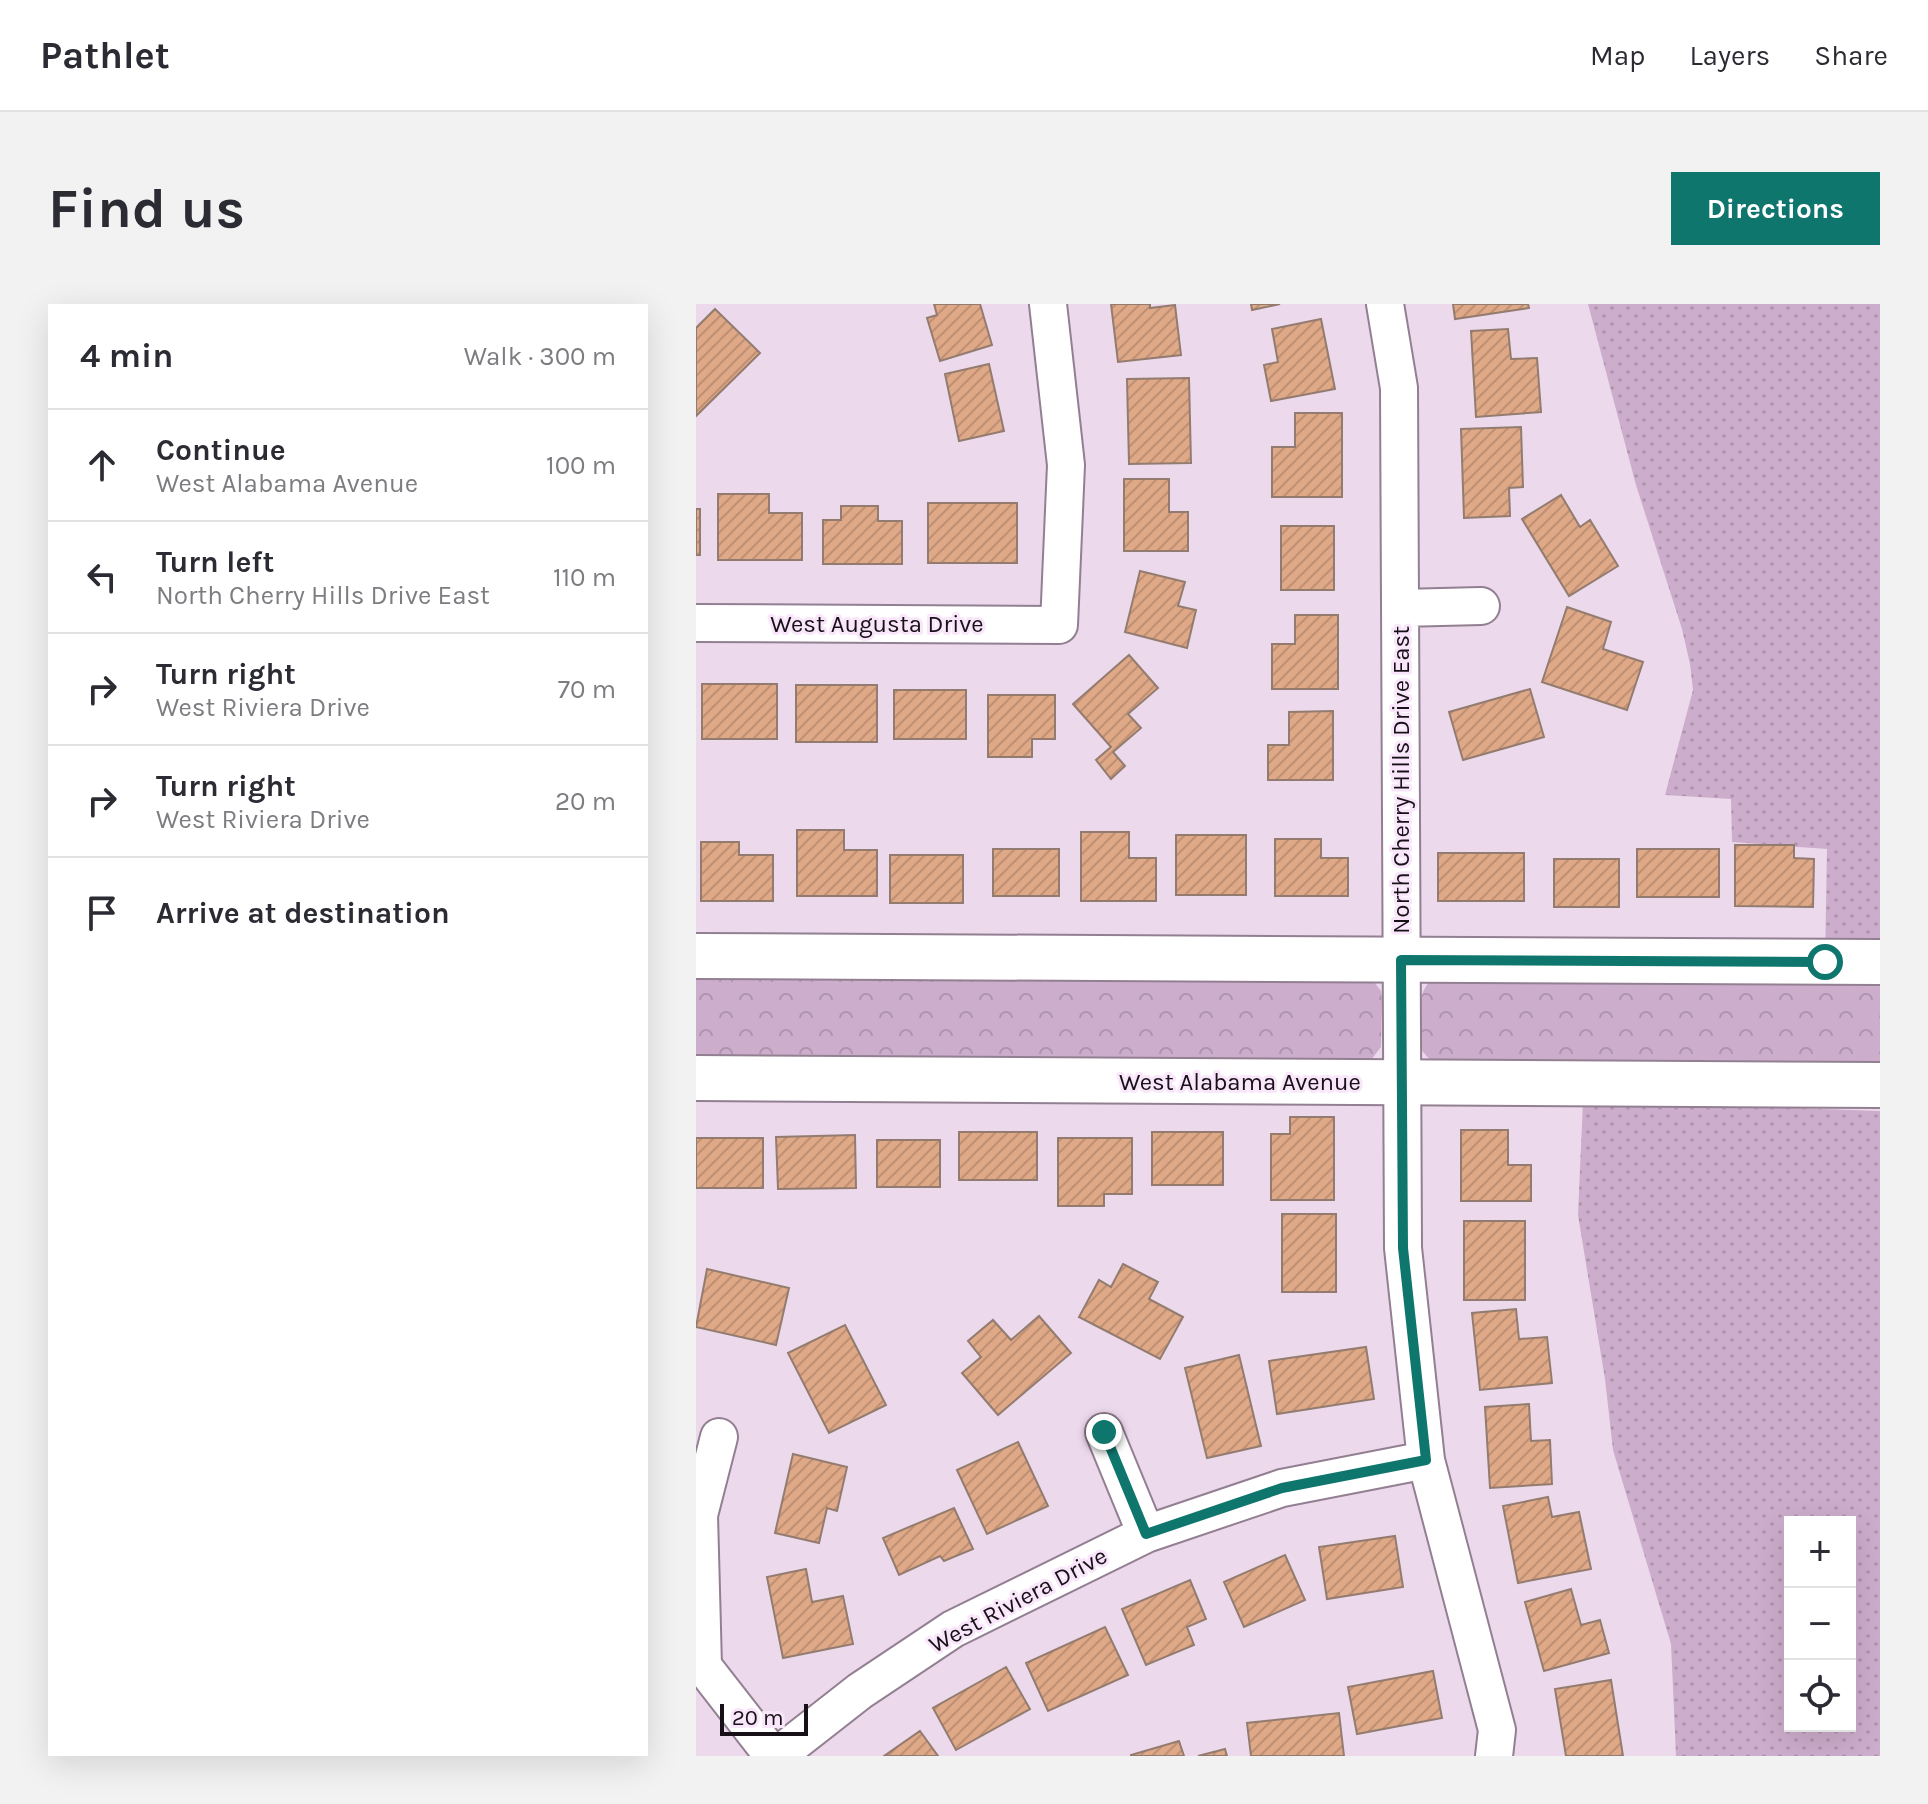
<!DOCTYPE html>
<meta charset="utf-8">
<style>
:root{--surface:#fff;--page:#f2f2f3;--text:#2b2b33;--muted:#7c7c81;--line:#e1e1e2;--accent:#0f766e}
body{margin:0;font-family:Karla,sans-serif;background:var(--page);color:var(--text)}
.controls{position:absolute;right:24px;bottom:24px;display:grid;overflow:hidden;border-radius:0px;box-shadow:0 8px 32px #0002}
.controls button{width:72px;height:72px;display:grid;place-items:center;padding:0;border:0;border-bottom:2px solid var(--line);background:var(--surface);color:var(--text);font:40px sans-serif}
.scale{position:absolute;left:24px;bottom:20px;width:88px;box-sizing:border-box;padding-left:8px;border:4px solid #171117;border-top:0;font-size:22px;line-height:28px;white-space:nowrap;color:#171117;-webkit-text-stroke:6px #fae6fa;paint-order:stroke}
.stop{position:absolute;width:24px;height:24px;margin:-18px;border:6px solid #0f766e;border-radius:50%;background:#fff}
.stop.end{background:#0f766e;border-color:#fff;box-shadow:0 2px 8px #0008}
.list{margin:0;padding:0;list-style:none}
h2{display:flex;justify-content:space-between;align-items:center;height:104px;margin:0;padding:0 32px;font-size:34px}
h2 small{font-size:26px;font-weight:400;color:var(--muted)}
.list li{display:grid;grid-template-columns:52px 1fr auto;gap:24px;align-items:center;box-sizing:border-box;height:112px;padding:0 32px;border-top:2px solid var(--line)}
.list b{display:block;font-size:30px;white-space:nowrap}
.list p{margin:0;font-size:26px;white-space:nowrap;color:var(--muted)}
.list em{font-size:26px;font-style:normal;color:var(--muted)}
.icon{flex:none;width:44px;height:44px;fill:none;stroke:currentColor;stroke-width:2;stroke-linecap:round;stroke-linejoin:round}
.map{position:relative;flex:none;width:1184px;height:1452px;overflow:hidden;border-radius:0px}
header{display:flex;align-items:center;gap:48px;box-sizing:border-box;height:112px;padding:0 40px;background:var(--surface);border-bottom:2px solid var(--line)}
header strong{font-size:38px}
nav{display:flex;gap:44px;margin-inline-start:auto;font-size:28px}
.intro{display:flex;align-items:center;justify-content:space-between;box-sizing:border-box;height:192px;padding:0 48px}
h1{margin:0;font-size:56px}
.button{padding:20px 36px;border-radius:0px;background:var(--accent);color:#fff;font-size:28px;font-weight:700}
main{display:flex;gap:48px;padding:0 48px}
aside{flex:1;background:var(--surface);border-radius:0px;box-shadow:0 8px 32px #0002}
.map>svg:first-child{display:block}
.grass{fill:url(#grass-dots);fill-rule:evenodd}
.park{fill:url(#park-crowns)}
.building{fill:url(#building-hatch);stroke:#937c6f;stroke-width:2}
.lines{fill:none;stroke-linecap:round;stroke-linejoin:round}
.street-casing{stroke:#927f91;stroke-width:40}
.secondary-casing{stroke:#927f91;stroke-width:48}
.street{stroke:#fff;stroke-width:36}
.secondary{stroke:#fff;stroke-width:44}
.route{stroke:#0f766e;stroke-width:10}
.labels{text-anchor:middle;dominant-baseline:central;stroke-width:6;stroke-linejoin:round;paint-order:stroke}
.street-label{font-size:24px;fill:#171117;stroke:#fae6fa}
</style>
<header>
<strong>Pathlet</strong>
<nav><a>Map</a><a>Layers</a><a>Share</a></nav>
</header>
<div class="intro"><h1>Find us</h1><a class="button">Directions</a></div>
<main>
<aside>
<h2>4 min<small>Walk · 300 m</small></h2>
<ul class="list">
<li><svg class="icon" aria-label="ahead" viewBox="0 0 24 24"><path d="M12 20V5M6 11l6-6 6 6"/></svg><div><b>Continue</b><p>West Alabama Avenue</p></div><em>100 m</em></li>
<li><svg class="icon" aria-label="left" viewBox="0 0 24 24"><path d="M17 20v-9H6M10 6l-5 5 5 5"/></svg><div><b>Turn left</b><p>North Cherry Hills Drive East</p></div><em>110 m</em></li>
<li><svg class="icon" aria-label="right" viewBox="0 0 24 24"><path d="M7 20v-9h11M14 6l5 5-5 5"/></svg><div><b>Turn right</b><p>West Riviera Drive</p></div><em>70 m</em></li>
<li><svg class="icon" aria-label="right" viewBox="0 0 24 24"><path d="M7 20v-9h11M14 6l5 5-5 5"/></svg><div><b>Turn right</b><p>West Riviera Drive</p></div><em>20 m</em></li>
<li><svg class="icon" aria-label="arrive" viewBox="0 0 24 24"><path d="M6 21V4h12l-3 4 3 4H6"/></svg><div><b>Arrive at destination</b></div></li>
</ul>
</aside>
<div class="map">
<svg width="1184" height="1452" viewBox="0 0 1184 1452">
<defs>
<pattern id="grass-dots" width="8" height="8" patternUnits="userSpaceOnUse" patternTransform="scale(2)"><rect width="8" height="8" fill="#cdadcc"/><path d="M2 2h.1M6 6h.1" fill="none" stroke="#af94ae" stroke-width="1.8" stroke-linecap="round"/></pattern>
<pattern id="park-crowns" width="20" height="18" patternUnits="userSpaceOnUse" patternTransform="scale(2)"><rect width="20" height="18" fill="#cdadcc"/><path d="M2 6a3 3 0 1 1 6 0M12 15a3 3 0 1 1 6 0" fill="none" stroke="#af94ae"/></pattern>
<pattern id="building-hatch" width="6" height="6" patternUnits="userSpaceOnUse" patternTransform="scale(2)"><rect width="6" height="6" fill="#dfa887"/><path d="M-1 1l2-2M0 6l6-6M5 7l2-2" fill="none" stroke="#bf9074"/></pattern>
</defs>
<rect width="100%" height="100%" fill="#edd9ec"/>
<path class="grass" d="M892,0H1184V658H1129L1131,545L1036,538L1035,495L969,491L997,386L994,360L986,325L940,181Z
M887,797L1184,807V1452H980L975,1340L917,1146L909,1075L882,911ZM1094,1218H1154V1422H1094Z"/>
<path class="park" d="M0,665L676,675L685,687L686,695L685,743L675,756L0,759Z
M1184,671V764L737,759L727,748L724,741C724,717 718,691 737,674Z"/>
<path class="building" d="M238,0H284L296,41L244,57L231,14L241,11Z
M415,0H454V4L479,1L485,51L422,58Z
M555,0H584L556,6Z
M757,0H832L833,4L759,15Z
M19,5L64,49L0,112V24Z
M625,15L639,85L575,97L568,61L582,58L576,25Z
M812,25L815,55L841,54L845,108L780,113L775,27Z
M293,60L308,127L263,137L249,70Z
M493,74L495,159L433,160L431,75Z
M599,109H646V193H576V143H599Z
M825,123L827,183L813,184L814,212L768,214L765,125Z
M428,175H473V208H492V247H428Z
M22,190H73V209H106V256H22Z
M865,191L884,223L894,216L922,262L873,292L826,215Z
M232,199H321V259H232Z
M145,202H182V217H206V260H127V216H145Z
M0,205H4V251H0Z
M585,222H638V286H585Z
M444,267L489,278L482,302L500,306L491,344L429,328Z
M871,303L915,318L907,345L947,358L931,406L846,378Z
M599,311H642V385H576V340H599Z
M433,351L462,384L432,410L445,424L417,448L429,462L415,475L400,456L415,443L377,400Z
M6,380H81V435H6Z
M100,381H181V438H100Z
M834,385L848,433L767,456L753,408Z
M198,386H270V435H198Z
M292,391H359V435H336V453H292Z
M637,407V476H572V441H593V408Z
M101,526H148V546H181V592H101Z
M385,528H433V554H460V597H385Z
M480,531H550V591H480Z
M579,535H625V554H652V592H579Z
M5,538H43V551H77V597H5Z
M1039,541H1098V554L1118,555L1117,603L1039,602Z
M297,545H363V592H297Z
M941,545H1023V593H941Z
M742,549H828V597H742Z
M194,551H267V599H194Z
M858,555H923V603H858Z
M594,813H638V896H575V830H594Z
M765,826H812V861H835V897H765Z
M263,828H341V876H263Z
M456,828H527V881H456Z
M159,831L160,884L82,885L80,833Z
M0,834H67V884H0Z
M362,834H436V890H408V902H362Z
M181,836H244V883H181Z
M586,910H640V988H586Z
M768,917H829V996H768Z
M427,960L462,978L453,995L487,1013L464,1055L383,1013L403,976L415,983Z
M11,965L93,984L80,1041L0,1023Z
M820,1005L823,1035L851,1033L856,1079L784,1086L776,1009Z
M343,1012L375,1049L302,1111L266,1069L285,1053L272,1037L297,1016L315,1036Z
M149,1021L190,1101L133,1129L92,1049Z
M670,1043L678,1095L581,1110L573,1057Z
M543,1051L565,1142L511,1154L489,1064Z
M833,1100L835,1137L854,1136L856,1180L794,1184L789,1103Z
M322,1138L352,1202L291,1230L261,1166Z
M97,1150L151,1163L141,1207L131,1204L123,1239L79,1229Z
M852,1193L856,1213L883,1208L895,1265L822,1279L807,1202Z
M258,1204L277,1245L248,1257L244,1252L203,1271L187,1234Z
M699,1232L707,1283L631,1295L623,1243Z
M589,1251L609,1296L548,1323L528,1278Z
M110,1265L116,1298L147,1292L157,1340L87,1354L71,1273Z
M494,1276L510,1315L491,1323L498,1341L450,1361L426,1305Z
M875,1285L885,1321L904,1316L913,1349L848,1367L829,1298Z
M409,1323L432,1371L352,1407L330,1359Z
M310,1363L334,1405L260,1446L237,1404Z
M737,1367L746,1414L661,1430L652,1383Z
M915,1376L927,1452H870L859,1385Z
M643,1409L648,1452H555L551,1419Z
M224,1427L242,1452H188Z
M483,1437L488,1452H435V1451Z
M529,1445L531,1452H502Z"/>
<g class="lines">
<defs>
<path id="street" d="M689,0L703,84L707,944L730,1156L801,1426L798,1452
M705,304L785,302
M0,319L363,321L370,161L352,0
M408,1128L450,1230
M23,1133L3,1211L7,1362L77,1452
M81,1452L164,1387L257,1325L450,1230L586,1184L730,1156"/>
<path id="secondary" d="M0,652L1184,658
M0,774L1184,781"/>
</defs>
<use href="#street" class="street-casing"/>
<use href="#secondary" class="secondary-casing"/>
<use href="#street" class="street"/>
<use href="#secondary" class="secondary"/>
</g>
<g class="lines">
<path class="route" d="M408,1128L450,1230L586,1184L730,1156L707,944L705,656L1129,658"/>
</g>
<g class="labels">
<g class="street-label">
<text x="181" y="320">West Augusta Drive</text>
<text transform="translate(705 476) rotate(-90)">North Cherry Hills Drive East</text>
<text x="544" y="778">West Alabama Avenue</text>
<text transform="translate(322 1296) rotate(-28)">West Riviera Drive</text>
</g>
</g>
</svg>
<div class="controls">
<button>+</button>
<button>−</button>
<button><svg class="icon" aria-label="locate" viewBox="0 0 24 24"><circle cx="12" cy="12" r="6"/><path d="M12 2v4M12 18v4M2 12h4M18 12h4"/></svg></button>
</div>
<div class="scale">20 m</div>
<div class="stop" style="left:1129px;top:658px"></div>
<div class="stop end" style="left:408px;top:1128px"></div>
</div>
</main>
